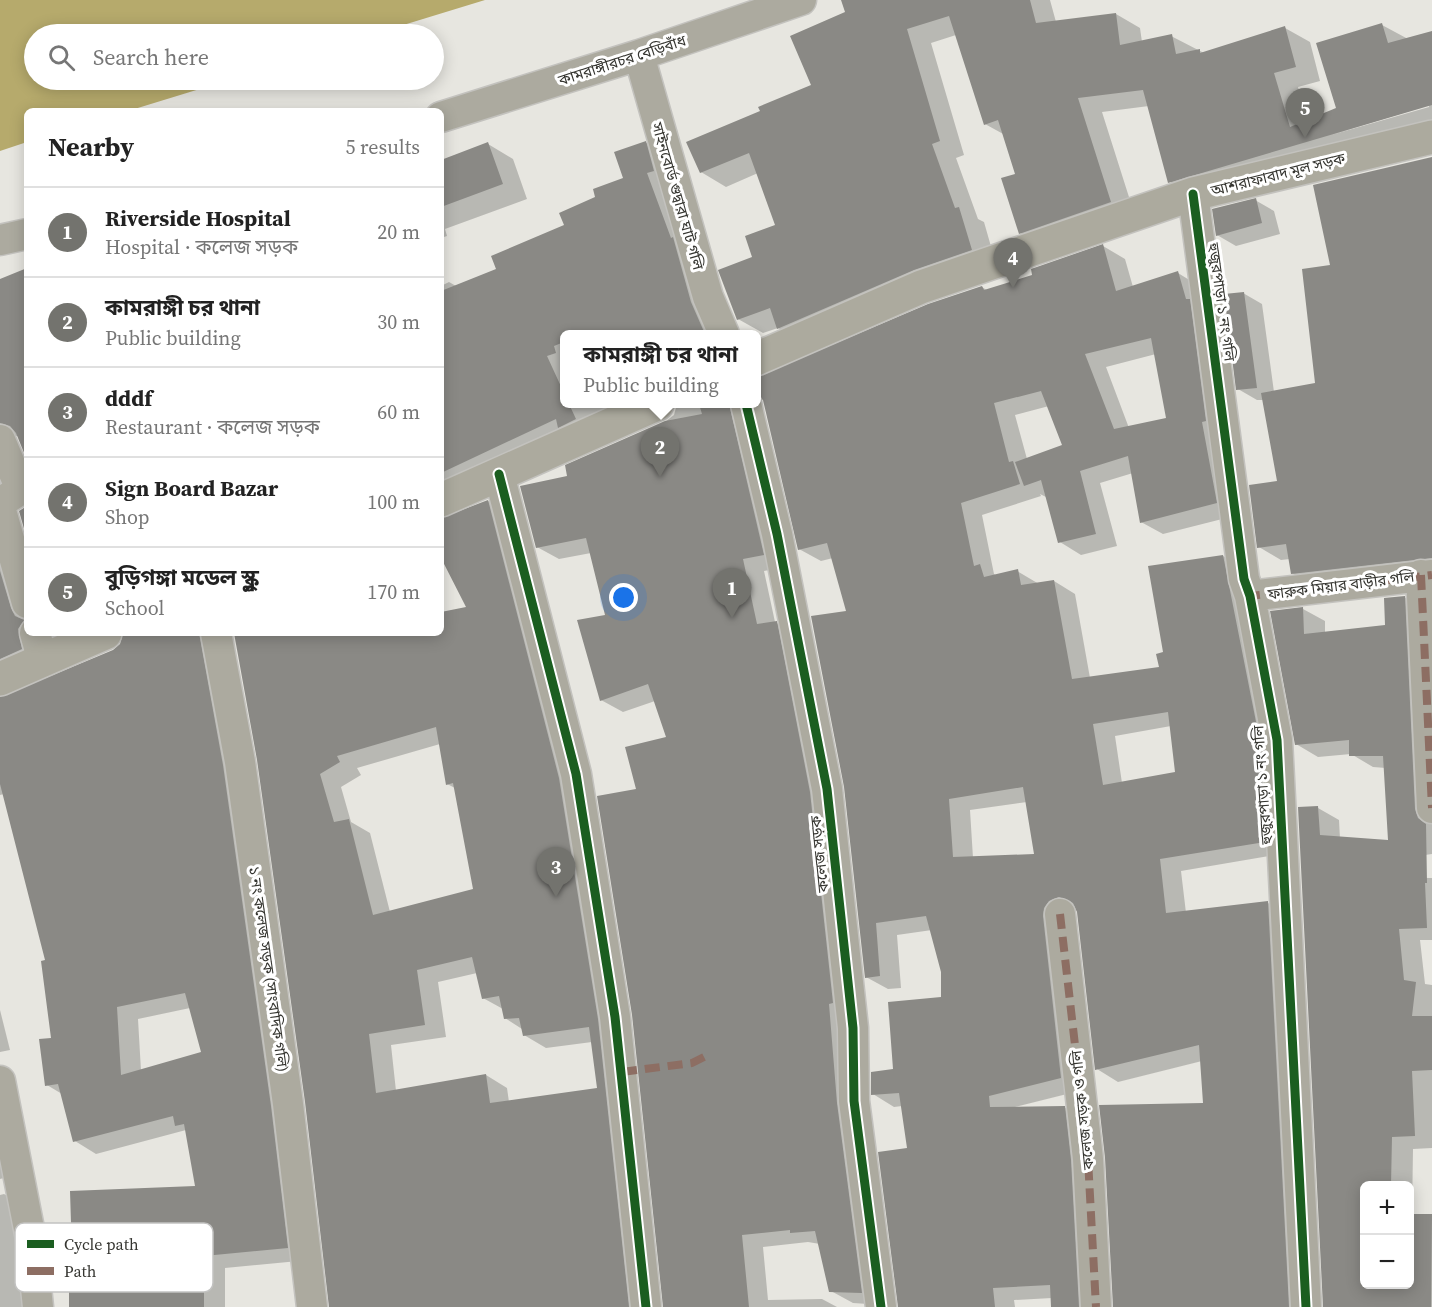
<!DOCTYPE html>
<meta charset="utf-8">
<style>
:root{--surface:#fff;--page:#f2f2f2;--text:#222;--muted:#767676;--line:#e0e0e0;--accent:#73736e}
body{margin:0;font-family:"Source Serif 4","Noto Sans Bengali",serif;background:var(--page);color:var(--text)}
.controls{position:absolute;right:18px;bottom:18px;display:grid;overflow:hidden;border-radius:9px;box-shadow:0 3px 15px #0003}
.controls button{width:54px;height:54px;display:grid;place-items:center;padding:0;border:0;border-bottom:2px solid var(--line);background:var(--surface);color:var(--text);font:30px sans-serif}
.you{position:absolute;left:624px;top:598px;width:21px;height:21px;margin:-15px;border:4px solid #fff;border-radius:50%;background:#1a73e8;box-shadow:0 0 0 9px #1a73e833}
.badge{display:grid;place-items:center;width:39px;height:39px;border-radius:50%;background:var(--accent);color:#fff;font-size:20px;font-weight:700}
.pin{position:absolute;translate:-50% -50px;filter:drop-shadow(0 2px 3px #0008)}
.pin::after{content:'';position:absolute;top:32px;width:21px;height:18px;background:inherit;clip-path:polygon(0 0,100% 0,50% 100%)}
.popup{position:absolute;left:560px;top:330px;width:201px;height:78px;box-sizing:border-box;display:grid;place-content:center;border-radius:9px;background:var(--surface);filter:drop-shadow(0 2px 4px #0005);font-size:20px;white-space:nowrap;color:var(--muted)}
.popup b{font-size:22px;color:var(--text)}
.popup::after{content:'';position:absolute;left:50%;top:100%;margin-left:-12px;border:12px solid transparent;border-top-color:var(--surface)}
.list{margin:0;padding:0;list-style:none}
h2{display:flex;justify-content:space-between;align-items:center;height:78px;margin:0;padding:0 24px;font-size:26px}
h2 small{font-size:20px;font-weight:400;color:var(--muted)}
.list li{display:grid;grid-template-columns:39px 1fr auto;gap:18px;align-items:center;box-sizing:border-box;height:90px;padding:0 24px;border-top:2px solid var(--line)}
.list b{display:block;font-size:22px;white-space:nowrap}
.list p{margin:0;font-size:20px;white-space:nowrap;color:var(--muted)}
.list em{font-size:20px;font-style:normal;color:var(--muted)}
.icon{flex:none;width:33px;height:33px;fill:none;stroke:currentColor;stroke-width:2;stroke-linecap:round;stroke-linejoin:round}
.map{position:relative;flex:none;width:1432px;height:1307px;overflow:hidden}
.search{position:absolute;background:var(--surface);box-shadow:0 3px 15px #0003;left:24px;top:24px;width:420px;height:66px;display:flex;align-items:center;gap:15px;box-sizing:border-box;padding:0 21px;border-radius:33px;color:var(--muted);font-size:22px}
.panel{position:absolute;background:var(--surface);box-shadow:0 3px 15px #0003;left:24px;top:108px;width:420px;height:528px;border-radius:9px}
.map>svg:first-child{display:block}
.water{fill:#b6aa6c}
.shadow{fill:#0003;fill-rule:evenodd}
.building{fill:#8a8985;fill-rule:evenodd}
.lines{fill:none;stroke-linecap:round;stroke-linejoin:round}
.street-casing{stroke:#c3c2be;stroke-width:33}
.secondary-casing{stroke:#c3c2be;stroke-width:36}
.street{stroke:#acaa9f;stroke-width:30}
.secondary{stroke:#acaa9e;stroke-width:33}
.quiet{stroke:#8d6e63;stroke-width:8;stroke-dasharray:15 8;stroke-linecap:butt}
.cycleway-casing{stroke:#fff;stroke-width:13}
.cycleway{stroke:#1b5e20;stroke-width:9}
.labels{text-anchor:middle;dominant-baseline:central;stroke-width:6;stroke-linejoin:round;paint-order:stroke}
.street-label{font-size:15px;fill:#353530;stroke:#fff}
.key{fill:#fff;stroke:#c2c2c1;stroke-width:1.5}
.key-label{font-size:16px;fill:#353530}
</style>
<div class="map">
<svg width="1432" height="1307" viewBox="0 0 1432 1307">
<rect width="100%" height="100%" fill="#e7e6e0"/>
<path class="water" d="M0,0H485L374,34H34V80H229L128,111H27V142L0,151Z"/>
<path class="shadow" d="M843,0H1050L1056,22L1116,14L1140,28L1142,42L1171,36L1204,53L1285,28L1310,42L1320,81L1298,87L1308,121L1338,109L1382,25L1408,39L1432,33V126L1194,196L1170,182L1149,106L1102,112L1135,216L1045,247L1020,233L1017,175L1005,135L985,124L956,35L931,43L964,155L956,158L978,219L984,222L996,264L803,342L778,328L763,333L738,319L754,258L777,226L758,173L726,187L701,172L762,112L813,86L847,12ZM1429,105V107L1331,135Z
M645,142L667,155L721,334H564V404H661L441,495V286L449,282L456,286L498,269L566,226L597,197L625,179Z
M488,144L513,159L527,199L445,229L447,236L441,238V161Z
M1255,200L1274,211L1280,234L1236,246L1217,235Z
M1432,211V571L1314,586L1292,573L1290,559L1281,560L1259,547L1278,482L1264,400H1257L1238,389L1243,293L1262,304L1274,392L1317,384L1332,266Z
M1103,246L1125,259L1133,287L1178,273L1199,286L1238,515L1163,534L1141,522L1133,473L1100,483L1117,546L1081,555L1060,542L1048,498L1040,494L1041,496L982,515L994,574L997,576L1017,571L1039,584L1054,581L1075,594L1090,678L1160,668L1165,653L1223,556L1245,569L1286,853L1181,871L1186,913L1268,903L1289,915L1309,1307H1115L1204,1105L1202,1061L1118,1082L1097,1069L1078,910L1071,912L1083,1090L1015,1107H1064L1086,1120L1099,1307H1053L1052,1298L1014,1300L1015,1307H899L909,1149L902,1106L894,1107L873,1094L894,1071L943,999L942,972L932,930L897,935L901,988L888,989L866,977L848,612L833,558L821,561L799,549L764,399L755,404L785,567L764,571L775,622L798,635L883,1305L853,1303L831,1291L820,1244L808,1242L763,1247L768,1300L822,1299L837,1307H664L638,791L667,738L655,701L623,712L601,700L607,616L591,553L559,559L537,547L569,477L665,422L674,415L677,404H756V379L982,287L988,291L1034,276ZM1156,354L1168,419L1129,428L1106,367ZM1049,406L1064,445L1027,459L1015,415ZM1171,726L1177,774L1122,783L1115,736ZM1027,802L1036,856L973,858L970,810Z
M27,270V456L18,436H15L4,450L0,513V281Z
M488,501L509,514L580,791L649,1307H330L307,1101L258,759L235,633H441V613L468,608L441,554V514L445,518ZM440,744L447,784L455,788L474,890L390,912L370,833L351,822L341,787L361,775L357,768ZM477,973L483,998L503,1009L505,1018L522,1029L524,1035L546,1048L592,1042L598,1089L509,1102L507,1088L486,1075L396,1091L391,1045L446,1037L438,982Z
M0,567L20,578L27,604V633H44L3,689L4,698L113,651L121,645L125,633H226L309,1260L225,1268V1307H71L197,1187L186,1130L96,1154L75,1141L62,1094L47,1085L53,1039L47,961L4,794L0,795ZM190,1008L203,1053L141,1071L138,1019Z
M1404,597L1426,610L1432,728V854L1411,857L1386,768L1373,767L1351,754L1318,757L1296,744L1303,609L1325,621V634L1387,627Z
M1318,808L1339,820L1340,839L1362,877L1432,878V940H1420L1425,984L1432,985V1148L1413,1149L1412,1215L1432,1216V1307H1325ZM1364,1186H1410V1284H1364Z
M0,1010L10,1050L0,1052Z
M0,1100L19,1174L0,1179Z
M4,1194L23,1205L38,1307H0V1195Z"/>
<path class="building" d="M841,0H1030L1036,23L1116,13L1120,45L1172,34L1176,54L1200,49V53L1285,26L1296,67L1274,73L1290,127L1336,108L1316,43L1382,23L1388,43L1432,31V105L1168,183L1143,90L1078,98L1111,202L1019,234L1001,178L1015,174L998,120L984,125L949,16L907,29L940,141L932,144L955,208L959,207L972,250L914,270L777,329L770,308L737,320L718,270L752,257L745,236L775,225L749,153L700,173L686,142L760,111L758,107L811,85L790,36L845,12Z
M646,141L654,171L647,173L671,238L673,237L691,302L705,334H564V342L554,346L556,353L547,356L564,393V404H569L576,419L558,428L556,419L441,473V291L496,269L491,256L564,225L559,213L595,197L593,189L623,178L614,152Z
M488,142L503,184L441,207V160Z
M1432,157V558L1291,574L1286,544L1257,548L1249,485L1277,481L1261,393L1315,383L1302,269L1330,265L1313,185Z
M1256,198L1262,223L1216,236L1212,209Z
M1103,244L1116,291L1178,271L1186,299H1190L1206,421L1202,422L1217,503L1140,523L1128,456L1080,471L1096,534L1058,543L1041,480L1024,486L1015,462L1062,445L1041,391L994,403L1009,462L1013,461L1020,484L961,503L974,566L980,564L984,577L1018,569L1021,585L1054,580L1072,679L1159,667L1156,654L1163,652L1148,566L1223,555L1260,742L1265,842L1160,859L1166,913L1268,901L1289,1307H1113L1105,1158L1099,1105L1203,1103L1199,1045L1095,1070L1077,912L1073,903L1059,897L1049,901L1044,908L1043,916L1061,1078L989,1096L990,1107L1065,1106L1071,1160L1079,1307H1051L1050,1285L993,1288L995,1307H898L878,1152L907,1148L899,1093L871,1095V1072L893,1069L888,1002L941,997V972L926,916L876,923L880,976L865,978L844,787L811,616L846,611L827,543L798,550L763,400L756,390V377L928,304L982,286L984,290L1032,275L1031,269ZM1151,338L1166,418L1114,429L1085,354ZM1168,712L1175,772L1103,785L1093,724ZM1023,787L1034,854L953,857L949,799Z
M27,268V460L16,433L10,426L0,423V279Z
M1244,292L1257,388L1236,390L1224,294Z
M699,404H729L764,555L743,559L757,624L777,621L810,792L833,1003L829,1004L837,1103L862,1293L829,1292L815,1231L790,1233V1230L742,1235L749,1307H663L632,1015L597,796L636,789L625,747L666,737L648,684L600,701L577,620L605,615L586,538L536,548L520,486L567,476L565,465L665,421L702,414Z
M488,500L559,778L598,1019L629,1307H329L305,1102L257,760L234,633H441V612L466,607L441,558V518ZM436,727L446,785L453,783L473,889L373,915L349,819L334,822L320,774L340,762L337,756ZM472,957L482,999L499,996L504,1019L519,1018L523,1036L589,1027L597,1088L490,1103L486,1074L376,1093L369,1034L425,1025L417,970Z
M27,506V539L19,511Z
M0,571L11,608L15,616L24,620L18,629L22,649L0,659Z
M1405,596L1415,809L1418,818L1426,824L1427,883H1425L1427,928L1399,929L1404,980L1416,982L1412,1016H1432V1070L1412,1071L1415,1136L1392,1137L1391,1185H1365V1284H1410V1214H1432L1431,1307H1323L1298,807L1318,806L1320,835L1388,840L1383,756H1349V740L1295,745L1270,611L1303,607L1304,634L1385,625L1384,598Z
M123,633H199L223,765L271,1106L288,1248L204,1256V1307H69V1255H72L70,1191L195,1186L184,1124L175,1126L173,1116L73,1142L58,1084L45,1086L39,1039L51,1038L41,961L45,960L0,784V697L113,650L120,644ZM185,993L201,1052L121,1075L117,1007Z"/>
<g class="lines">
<defs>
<path id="street" d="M639,55L708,297L724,334
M441,117L639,55L801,0
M1193,194L1244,579L1250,596L1277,740L1306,1307
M0,240L27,234
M746,404L777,534L827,789L853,1028L854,1101L881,1307
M0,440L19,485L17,492L3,501L0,506
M499,474L576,774L615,1017L646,1307
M0,507L27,603
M1421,575L1432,808
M1250,596L1432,575
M35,633L42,658
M216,633L240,762L288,1104L312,1307
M1060,914L1088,1159L1096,1307
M0,1081L31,1239L38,1307"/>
<path id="secondary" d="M756,359L921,287L1193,194L1432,137
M441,500L657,404
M0,679L105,633"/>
</defs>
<use href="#street" class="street-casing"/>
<use href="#secondary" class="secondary-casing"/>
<use href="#street" class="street"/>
<use href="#secondary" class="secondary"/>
<path class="quiet" d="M1421,575L1432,808
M1251,601L1250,596L1432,575
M1060,914L1088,1159L1096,1307
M622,1072L692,1063L708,1055"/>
<defs>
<path id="cycleway" d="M1193,194L1244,579L1250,596L1277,740L1306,1307
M746,404L777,534L827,789L853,1028L854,1101L881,1307
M499,474L576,774L615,1017L646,1307"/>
</defs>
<use href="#cycleway" class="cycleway-casing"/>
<use href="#cycleway" class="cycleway"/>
</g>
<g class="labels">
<g class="street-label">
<text transform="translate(622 60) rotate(-18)">কামরাঙ্গীরচর বেড়িবাঁধ</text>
<text transform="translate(1278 174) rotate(-14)">আশরাফাবাদ মূল সড়ক</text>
<text transform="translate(678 196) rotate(74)">সাইনবোর্ড গুদ্বারা ঘাট গলি</text>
<text transform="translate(1222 302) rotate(82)">হুজুরপাড়া ১ নং গলি</text>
<text transform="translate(1341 585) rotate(-7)">ফারুক মিয়ার বাড়ীর গলি</text>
<text transform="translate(1262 785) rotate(-94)">হুজুরপাড়া ১ নং গলি</text>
<text transform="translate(819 854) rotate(-96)">কলেজ সড়ক</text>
<text transform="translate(269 969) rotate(82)">১ নং কলেজ সড়ক (সাংবাদিক গলি)</text>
<text transform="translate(1082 1110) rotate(-96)">কলেজ সড়ক ও গলি</text>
</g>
</g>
<rect x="15" y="1223" width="198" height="69" rx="9" class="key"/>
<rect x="27" y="1240" width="27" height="8" fill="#1b5e20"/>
<rect x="27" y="1267" width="27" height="8" fill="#8d6e63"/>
<g class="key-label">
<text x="64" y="1250">Cycle path</text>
<text x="64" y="1277">Path</text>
</g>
</svg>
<div class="controls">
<button>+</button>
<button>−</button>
</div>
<div class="you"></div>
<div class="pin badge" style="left:732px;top:618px">1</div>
<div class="pin badge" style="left:660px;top:477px">2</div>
<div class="popup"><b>কামরাঙ্গী চর থানা</b>Public building</div>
<div class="pin badge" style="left:556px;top:897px">3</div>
<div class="pin badge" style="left:1013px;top:288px">4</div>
<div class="pin badge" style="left:1305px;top:138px">5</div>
<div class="search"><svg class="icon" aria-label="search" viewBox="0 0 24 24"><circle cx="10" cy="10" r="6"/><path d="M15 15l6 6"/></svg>Search here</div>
<section class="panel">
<h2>Nearby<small>5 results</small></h2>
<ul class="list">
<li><span class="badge">1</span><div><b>Riverside Hospital</b><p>Hospital · কলেজ সড়ক</p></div><em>20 m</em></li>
<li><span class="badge">2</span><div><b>কামরাঙ্গী চর থানা</b><p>Public building</p></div><em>30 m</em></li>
<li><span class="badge">3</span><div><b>dddf</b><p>Restaurant · কলেজ সড়ক</p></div><em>60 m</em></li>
<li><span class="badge">4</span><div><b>Sign Board Bazar</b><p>Shop</p></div><em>100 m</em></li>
<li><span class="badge">5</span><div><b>বুড়িগঙ্গা মডেল স্কুল</b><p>School</p></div><em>170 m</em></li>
</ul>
</section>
</div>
